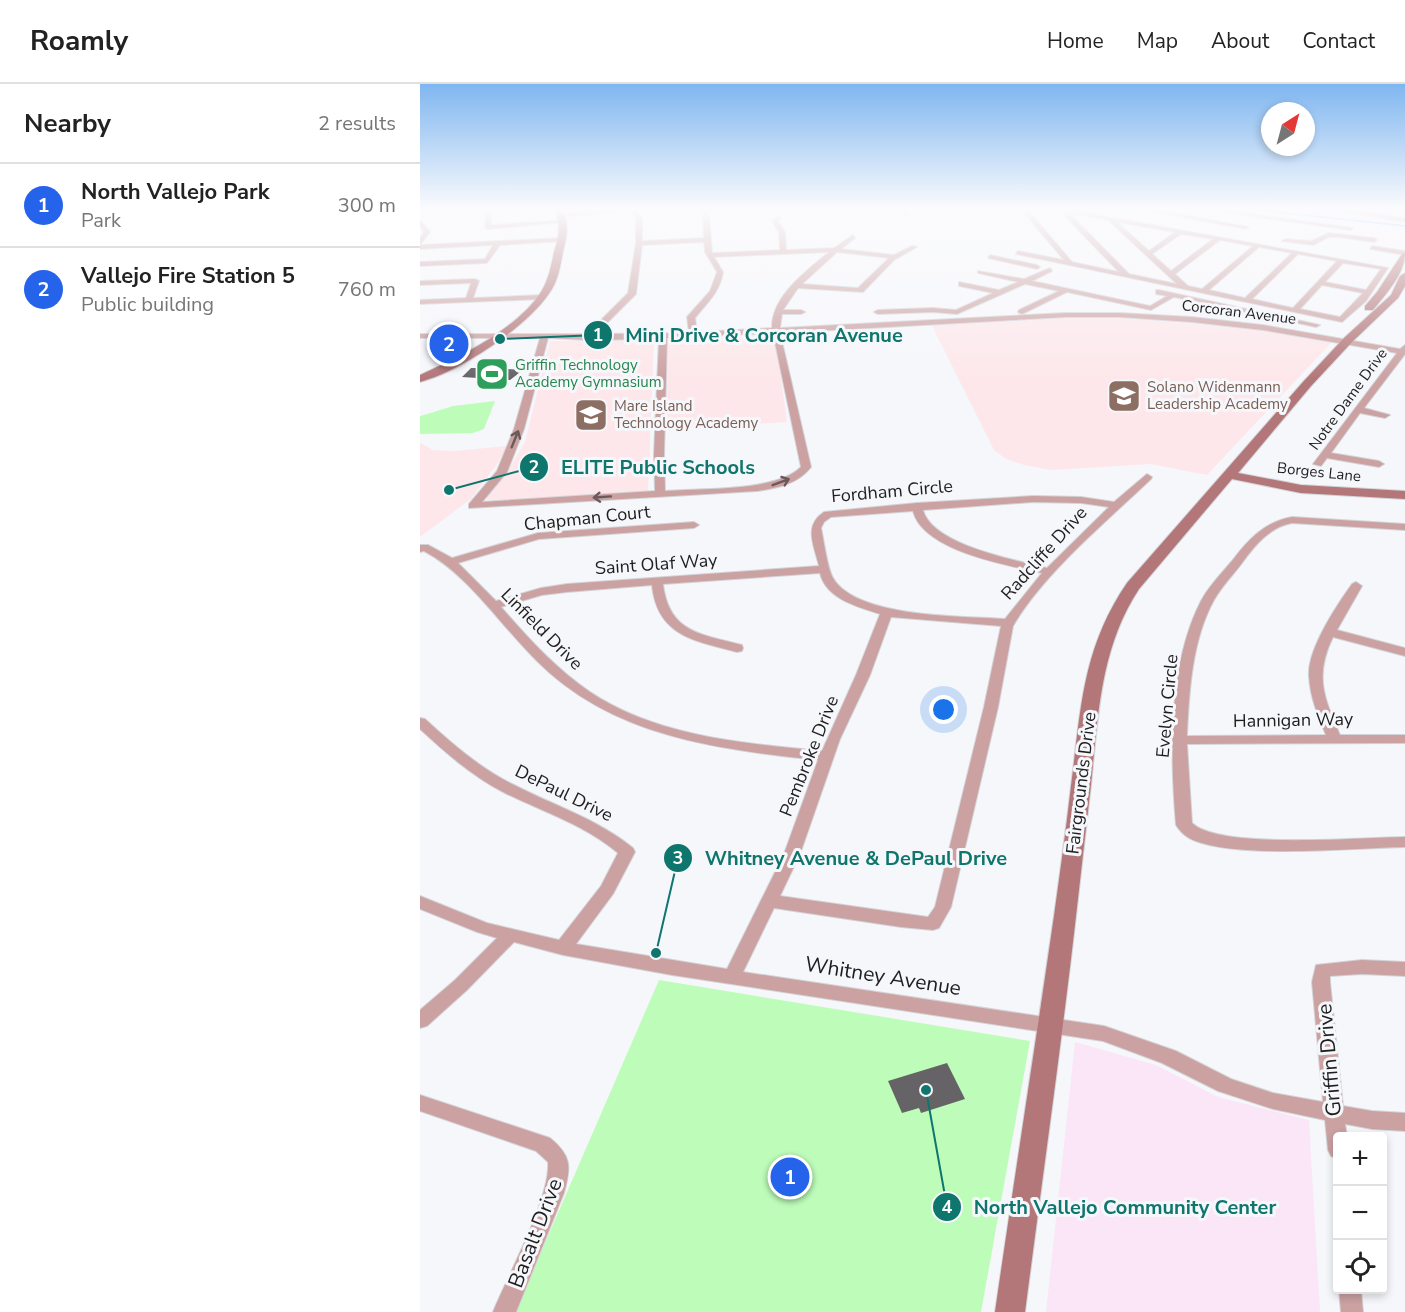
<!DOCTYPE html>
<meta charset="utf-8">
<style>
:root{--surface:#fff;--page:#f2f2f2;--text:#222;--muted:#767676;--line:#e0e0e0;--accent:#2563eb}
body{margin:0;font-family:"Nunito Sans",sans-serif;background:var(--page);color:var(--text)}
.controls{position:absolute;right:18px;bottom:18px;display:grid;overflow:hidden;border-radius:6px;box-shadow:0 3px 9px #0003}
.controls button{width:54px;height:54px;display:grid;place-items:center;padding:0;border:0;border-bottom:2px solid var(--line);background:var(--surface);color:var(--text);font:30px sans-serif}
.compass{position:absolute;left:841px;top:18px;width:54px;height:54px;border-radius:50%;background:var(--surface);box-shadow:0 3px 9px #0003;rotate:36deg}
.you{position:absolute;left:524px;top:626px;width:21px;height:21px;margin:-15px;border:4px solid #fff;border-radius:50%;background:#1a73e8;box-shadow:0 0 0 9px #1a73e833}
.badge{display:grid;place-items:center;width:39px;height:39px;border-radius:50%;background:var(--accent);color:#fff;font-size:20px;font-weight:700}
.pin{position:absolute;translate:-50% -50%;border:3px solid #fff;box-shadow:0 2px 6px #0006}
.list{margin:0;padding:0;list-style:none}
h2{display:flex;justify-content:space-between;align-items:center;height:78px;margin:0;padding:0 24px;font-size:26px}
h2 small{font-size:20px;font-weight:400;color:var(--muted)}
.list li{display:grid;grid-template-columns:39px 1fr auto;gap:18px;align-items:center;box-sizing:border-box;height:84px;padding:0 24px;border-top:2px solid var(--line)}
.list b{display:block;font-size:22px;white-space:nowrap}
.list p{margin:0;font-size:20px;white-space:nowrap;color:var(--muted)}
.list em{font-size:20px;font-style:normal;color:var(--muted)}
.icon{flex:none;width:33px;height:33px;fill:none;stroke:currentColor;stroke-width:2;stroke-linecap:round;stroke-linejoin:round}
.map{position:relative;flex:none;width:985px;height:1228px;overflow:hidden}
header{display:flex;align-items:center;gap:36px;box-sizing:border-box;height:84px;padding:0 30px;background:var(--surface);border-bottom:2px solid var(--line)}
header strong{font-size:28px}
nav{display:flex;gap:33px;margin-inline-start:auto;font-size:21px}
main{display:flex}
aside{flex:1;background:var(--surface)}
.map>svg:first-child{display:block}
.commercial{fill:#fae6f7}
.education{fill:#fde7ea}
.green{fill:#bdfdb9}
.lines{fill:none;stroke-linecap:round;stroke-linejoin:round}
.stream{stroke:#81b9fc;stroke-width:2}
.building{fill:#666366}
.street-casing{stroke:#d3d4d8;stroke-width:2}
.secondary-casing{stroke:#d3d4d8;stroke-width:2}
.street{fill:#cba1a2;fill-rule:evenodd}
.secondary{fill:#b37679;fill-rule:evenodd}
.oneway{stroke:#6c595a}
.labels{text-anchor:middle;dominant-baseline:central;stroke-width:6;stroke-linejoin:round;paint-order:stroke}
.far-street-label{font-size:15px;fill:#1e1e1f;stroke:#f6f7fb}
.far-leisure-label{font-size:15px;fill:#27864d;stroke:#f6f7fb;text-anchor:start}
.far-education-label{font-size:15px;fill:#785e54;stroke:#f6f7fb;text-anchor:start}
.street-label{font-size:18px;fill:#1e1e1f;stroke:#f6f7fb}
.near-street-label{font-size:21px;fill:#1e1e1f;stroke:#f6f7fb}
.leader{fill:none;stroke:#0f766e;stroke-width:2}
.callout-dot{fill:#0f766e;stroke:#f6f7fb;stroke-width:2}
.mark-label{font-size:18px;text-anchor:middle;font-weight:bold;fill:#fff}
.callout-label{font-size:20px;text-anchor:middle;font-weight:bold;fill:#0f766e;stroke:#f6f7fb;stroke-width:6;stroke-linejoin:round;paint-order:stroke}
</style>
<header>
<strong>Roamly</strong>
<nav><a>Home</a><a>Map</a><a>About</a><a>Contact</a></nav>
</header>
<main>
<aside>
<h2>Nearby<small>2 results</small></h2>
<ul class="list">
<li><span class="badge">1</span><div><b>North Vallejo Park</b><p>Park</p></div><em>300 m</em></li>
<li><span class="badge">2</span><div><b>Vallejo Fire Station 5</b><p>Public building</p></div><em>760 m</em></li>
</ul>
</aside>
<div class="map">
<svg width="985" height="1228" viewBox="0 0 985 1228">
<rect width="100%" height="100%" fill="#f6f7fb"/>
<path class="commercial" d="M655,958L736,981L798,1013L889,1036L900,1228H626Z"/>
<path class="education" d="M666,232L786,238L909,256L912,258L787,391L731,380L631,386L604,381L586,375L574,366L511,240Z
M344,248L355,251L367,338L246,345L248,256Z
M234,256L228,407L85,417L68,416L66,413L89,385L105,358L130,257Z
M0,359L13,366L34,367L87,362L78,379L51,415L0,453Z"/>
<path class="green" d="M75,317L64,345L53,349L0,350V332L4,331L33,322Z
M239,896L610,957L561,1228H95Z"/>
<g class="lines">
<path class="stream" d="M819,124L985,142"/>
</g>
<path class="building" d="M51,284H70L103,286L90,296L42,293Z
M527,979L545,1015L501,1029L499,1024L482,1029L468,997Z"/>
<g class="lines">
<defs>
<path id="street" d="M67,124L72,128L71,141L144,136L147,138L68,145L65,143L66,129L61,125Z
M198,124H221L216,126L222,133V157L284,154L283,131L278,124H284L289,131L292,169L360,166L359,148L352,137L358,132L361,134L358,137L365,148L366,166L414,164L433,151L435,154L421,165L474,171L492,162L497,163L474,176L443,208L378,204L363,226H381L385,228L381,230H362L360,244L646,229H700L772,233L843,241L980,265L985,261V270L944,324L970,331L965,334L940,329L911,369L959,377L964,380L959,383L907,374L901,382L893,380L977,269L843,246L772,238L700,233H646L360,249L391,383C378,400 357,404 337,407L49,424V420L77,387L94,345L120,254H0V250H167L208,209L216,159V133L210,127L142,133L139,131ZM284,158L285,168L297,188L290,207L267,233L269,249L176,250L216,210L222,161ZM409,168C386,187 351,213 352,244L277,248L275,234C287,219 300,208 303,188L294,173ZM417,168L469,174L438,204L382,200ZM353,249L381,383C356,408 281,404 245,407L244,370L247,254ZM128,254L168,256L239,255L234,370L235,407L62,418L87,388L104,345Z
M485,124H491L488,131L483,130Z
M600,124H606L652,178L699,188L641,128L626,124H639L968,184L946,217L922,238L596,170L598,167L644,176ZM649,129L688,136L757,200L709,190ZM697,138L755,148L729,167ZM761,150L793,155L751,187L732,170ZM800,156L833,162L782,205L768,202L755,190ZM839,163L872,169L825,214L789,206ZM878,170L917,177L873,224L832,215ZM923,179L961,185L946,206L905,198ZM902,201L943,209L920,233L880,225Z
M713,124H727L829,143L826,145Z
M772,124H789L933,144L930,146Z
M902,124H917L985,134V138Z
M0,136L10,148L0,161V154L4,148L0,142Z
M908,149L954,154L957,156L954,158L918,153H909L893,161L862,157L865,155L892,157Z
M142,154L144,157L80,161L67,179L0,182V178L65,175L73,161L0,165V161Z
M952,162L985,167V171L950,165Z
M570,171L617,181L620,183L617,185L568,174Z
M630,184L632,187L612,197L730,222L747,212L736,210V206H739L900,241L896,243L754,213L731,226L647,208L602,230L598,228L599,226L639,207L605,200L537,230L513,228L458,230L454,228L458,226L513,224L536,226L573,209L539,202V198L579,206L598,198L558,189V187L604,195Z
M55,195L59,197L53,214L122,211L126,213L122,215L0,220V216L46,214L51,199L0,201V197Z
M727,390L732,393L731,395C686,438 624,489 593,542L578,623L531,823L519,844L513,846L481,843L354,824L323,888L684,942L756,967L811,995L853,1009L903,1018L892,898L896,881L942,876L985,878V892L942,890L910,892V898L923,1022L952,1027L985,1029V1047L952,1045L925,1040L927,1052H918V1075L911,1072L908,1066L905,1036L853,1025L798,1007L742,979L683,957L252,891L143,871L94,858L47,906L7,942L0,944V926L35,896L77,854L57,848L0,825V812L67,839L139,856L181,802L198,769C165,741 124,728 85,709C53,693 26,669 0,645V634L5,635C32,660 61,685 94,701C135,722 177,735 213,764L215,768L193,810L156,860L307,885L364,770L398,676C297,665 193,653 117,577C81,542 48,490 4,467L0,468V461H8L32,474L118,449L274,438L279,441L274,444L119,455L38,479L76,517L121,504L147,500L399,482C394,461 383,442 404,428L497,419L613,412L661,413L694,418ZM613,418L661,419L689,423L627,484C595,476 512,461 503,426ZM493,427C503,467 587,481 622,489L585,535C542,532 436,534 413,494C407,483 404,457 401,444L404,438L411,433ZM400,489C406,515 438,523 460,530L436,591L402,667C323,659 238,653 170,608C136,585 108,554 81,523L122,511L147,508L232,501C237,552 275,557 317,568L322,567L323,564L322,561C281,550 249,549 243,500ZM471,533L581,542L564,623L515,823L508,833L360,812L380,770L420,655L450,591Z
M872,433L985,440V446L872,439C850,443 835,461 822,479C813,491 802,502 794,516C772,556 769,607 767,652L906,651C898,632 890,613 889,592C887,566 917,521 932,500L936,498L942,502L917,546L985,564V572L913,553C894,592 904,614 920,651H985V659L767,660L772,739C800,766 943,753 985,753V763C934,764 811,776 769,754C764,751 759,746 756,741C750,671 748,581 781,517C789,502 801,490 812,477C828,456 844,438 872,433Z
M0,1011L130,1054C152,1072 151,1083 144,1109L96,1228H73C87,1193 131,1113 128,1078L116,1067L0,1027Z
M919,1206H941L943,1228H921Z"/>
<path id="secondary" d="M133,124H141C150,139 147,152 143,168C140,184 138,198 128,211C105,244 39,288 0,298V291C40,273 97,245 121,208C129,195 131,182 134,168C139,152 142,139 133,124Z
M985,169C985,190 965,211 953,226H945V222L957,208L982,170Z
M985,189V202L978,214L932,258L891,302L818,389L881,401L985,407V415L881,409L812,395L719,505C680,564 678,632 671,701C666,744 661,788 656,832C641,964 622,1096 605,1228H575C594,1096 615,964 634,832C640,789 646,745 651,702C661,625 662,565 707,499L883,298L924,254L971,211L980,192Z"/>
</defs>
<use href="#street" class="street-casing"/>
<use href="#secondary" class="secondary-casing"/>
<use href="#street" class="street"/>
<use href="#secondary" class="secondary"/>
</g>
<defs><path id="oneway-shaft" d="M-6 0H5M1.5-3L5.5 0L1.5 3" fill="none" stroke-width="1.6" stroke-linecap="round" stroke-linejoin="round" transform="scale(1.5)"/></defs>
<g class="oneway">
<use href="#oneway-shaft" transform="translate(95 355) rotate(-68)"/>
<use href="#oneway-shaft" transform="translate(361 398) rotate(-21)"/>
<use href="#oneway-shaft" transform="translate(182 413) rotate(176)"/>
</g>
<linearGradient id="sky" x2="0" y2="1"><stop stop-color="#7fb6f0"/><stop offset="0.42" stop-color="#fbfbfd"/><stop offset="1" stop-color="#fbfbfd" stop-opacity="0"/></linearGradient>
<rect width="985" height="296" fill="url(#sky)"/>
<defs>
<symbol id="stadium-square" viewBox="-11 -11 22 22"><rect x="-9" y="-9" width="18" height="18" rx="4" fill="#2e9e5b" stroke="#f6f7fb"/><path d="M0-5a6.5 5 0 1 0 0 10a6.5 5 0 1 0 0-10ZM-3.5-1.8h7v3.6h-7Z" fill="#fff"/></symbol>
<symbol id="school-square" viewBox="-11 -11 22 22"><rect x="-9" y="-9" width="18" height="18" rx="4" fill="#8d6e63" stroke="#f6f7fb"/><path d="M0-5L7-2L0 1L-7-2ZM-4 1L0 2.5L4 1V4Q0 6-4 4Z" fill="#fff"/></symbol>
</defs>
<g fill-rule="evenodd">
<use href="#stadium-square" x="53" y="271" width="38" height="38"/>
<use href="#school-square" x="685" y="293" width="38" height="38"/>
<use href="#school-square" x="152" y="312" width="38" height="38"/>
</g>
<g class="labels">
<g class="far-street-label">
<text transform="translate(819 228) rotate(7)">Corcoran Avenue</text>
<text transform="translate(928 315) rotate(-54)">Notre Dame Drive</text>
<text transform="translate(899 388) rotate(6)">Borges Lane</text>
</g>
<g class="far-leisure-label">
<text x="95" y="281">Griffin Technology<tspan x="95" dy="17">Academy Gymnasium</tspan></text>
</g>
<g class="far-education-label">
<text x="727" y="303">Solano Widenmann<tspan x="727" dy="17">Leadership Academy</tspan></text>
<text x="194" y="322">Mare Island<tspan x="194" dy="17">Technology Academy</tspan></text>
</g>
<g class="street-label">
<text transform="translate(472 407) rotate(-5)">Fordham Circle</text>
<text transform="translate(167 434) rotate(-6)">Chapman Court</text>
<text transform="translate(624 469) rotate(-48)">Radcliffe Drive</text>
<text transform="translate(236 480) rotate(-4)">Saint Olaf Way</text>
<text transform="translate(122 545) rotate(45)">Linfield Drive</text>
<text transform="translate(747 622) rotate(-85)">Evelyn Circle</text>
<text transform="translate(873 636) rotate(-1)">Hannigan Way</text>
<text transform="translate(389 672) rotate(-68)">Pembroke Drive</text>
<text transform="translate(661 699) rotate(-83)">Fairgrounds Drive</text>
<text transform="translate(144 709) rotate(26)">DePaul Drive</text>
</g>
<g class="near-street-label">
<text transform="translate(463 892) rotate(9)">Whitney Avenue</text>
<text transform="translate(909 976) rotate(-95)">Griffin Drive</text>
<text transform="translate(115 1149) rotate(-69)">Basalt Drive</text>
</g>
</g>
<path class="leader" d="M80 255L178 251M29 406L114 383M236 869L258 774M506 1006L527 1123"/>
<g class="callout-dot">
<circle cx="80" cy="255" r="6"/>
<circle cx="29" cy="406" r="6"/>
<circle cx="236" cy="869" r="6"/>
<circle cx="506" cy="1006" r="6"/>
<circle cx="178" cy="251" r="15"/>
<circle cx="114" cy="383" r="15"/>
<circle cx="258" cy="774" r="15"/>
<circle cx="527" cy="1123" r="15"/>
</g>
<g class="mark-label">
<text x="178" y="257">1</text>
<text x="114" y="389">2</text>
<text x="258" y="780">3</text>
<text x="527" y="1129">4</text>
</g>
<g class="callout-label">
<text x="344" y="258">Mini Drive &amp; Corcoran Avenue</text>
<text x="238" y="390">ELITE Public Schools</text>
<text x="436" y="781">Whitney Avenue &amp; DePaul Drive</text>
<text x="705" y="1130">North Vallejo Community Center</text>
</g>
</svg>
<div class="controls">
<button>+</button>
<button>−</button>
<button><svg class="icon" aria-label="locate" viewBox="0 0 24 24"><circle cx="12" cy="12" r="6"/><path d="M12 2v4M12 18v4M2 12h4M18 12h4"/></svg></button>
</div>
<svg class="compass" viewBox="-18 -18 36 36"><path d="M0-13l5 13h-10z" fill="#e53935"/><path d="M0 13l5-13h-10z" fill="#767676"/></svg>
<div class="you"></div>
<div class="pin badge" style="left:370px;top:1093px">1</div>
<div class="pin badge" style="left:29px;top:260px">2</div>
</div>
</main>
